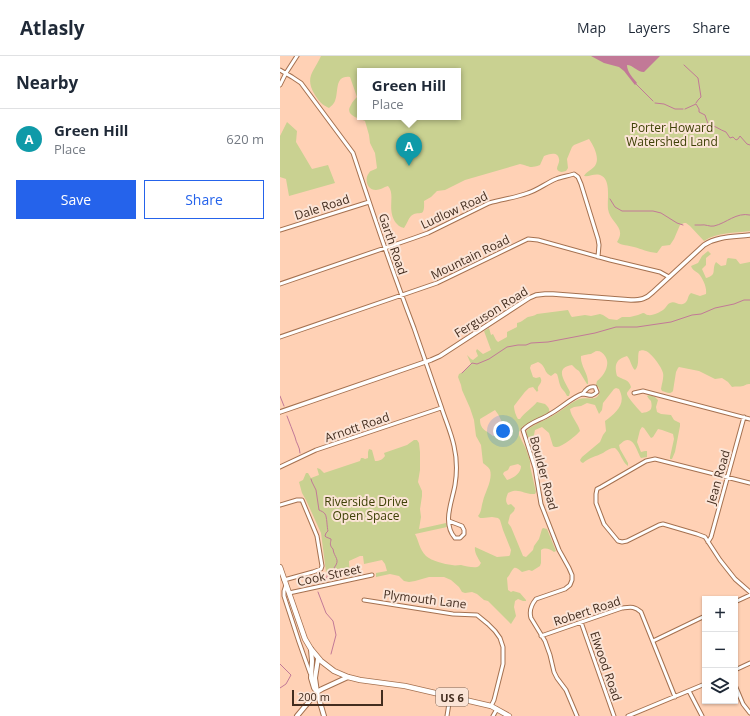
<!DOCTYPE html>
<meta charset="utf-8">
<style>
:root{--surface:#fff;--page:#f2f2f3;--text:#1f2937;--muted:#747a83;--line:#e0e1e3;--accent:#2563eb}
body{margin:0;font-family:"Open Sans",sans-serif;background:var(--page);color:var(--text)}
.controls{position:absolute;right:12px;bottom:12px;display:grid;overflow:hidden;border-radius:0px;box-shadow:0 1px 3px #0004}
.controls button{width:36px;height:36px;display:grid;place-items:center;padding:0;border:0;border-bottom:1px solid var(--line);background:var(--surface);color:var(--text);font:20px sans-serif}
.scale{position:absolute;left:12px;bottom:10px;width:91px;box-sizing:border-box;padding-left:4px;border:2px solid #432d1f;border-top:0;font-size:11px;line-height:14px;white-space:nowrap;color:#432d1f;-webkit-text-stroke:3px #fbe4d6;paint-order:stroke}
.you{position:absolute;left:223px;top:375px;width:14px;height:14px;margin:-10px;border:3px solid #fff;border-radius:50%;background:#1a73e8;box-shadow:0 0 0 6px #1a73e833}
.badge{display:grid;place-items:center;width:26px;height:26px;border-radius:50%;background:var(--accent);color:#fff;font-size:13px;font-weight:700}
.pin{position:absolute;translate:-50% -33px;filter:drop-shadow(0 1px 2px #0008)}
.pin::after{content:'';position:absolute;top:21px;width:14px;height:12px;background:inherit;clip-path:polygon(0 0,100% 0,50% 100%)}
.popup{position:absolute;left:77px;top:12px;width:104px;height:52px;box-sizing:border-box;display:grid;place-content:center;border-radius:0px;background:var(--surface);filter:drop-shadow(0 1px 3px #0005);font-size:13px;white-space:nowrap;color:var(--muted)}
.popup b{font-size:15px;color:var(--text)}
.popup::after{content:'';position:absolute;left:50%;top:100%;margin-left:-8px;border:8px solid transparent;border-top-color:var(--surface)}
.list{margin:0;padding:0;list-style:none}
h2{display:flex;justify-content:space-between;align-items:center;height:52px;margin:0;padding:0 16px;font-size:17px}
h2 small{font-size:13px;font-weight:400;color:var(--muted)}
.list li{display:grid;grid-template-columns:26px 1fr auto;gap:12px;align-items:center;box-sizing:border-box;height:60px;padding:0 16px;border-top:1px solid var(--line)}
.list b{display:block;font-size:15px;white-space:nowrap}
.list p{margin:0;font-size:13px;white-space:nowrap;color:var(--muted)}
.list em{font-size:13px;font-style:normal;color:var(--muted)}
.actions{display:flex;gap:8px;padding:12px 16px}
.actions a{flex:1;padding:9px 0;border:1px solid var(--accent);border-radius:0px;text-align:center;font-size:14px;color:var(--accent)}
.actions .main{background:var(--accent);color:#fff}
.icon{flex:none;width:22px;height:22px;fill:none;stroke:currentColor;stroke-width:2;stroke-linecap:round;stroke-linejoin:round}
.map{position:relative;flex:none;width:470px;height:660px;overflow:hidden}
header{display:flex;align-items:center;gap:24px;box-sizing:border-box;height:56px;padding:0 20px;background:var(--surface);border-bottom:1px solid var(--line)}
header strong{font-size:19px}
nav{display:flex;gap:22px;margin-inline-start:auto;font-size:14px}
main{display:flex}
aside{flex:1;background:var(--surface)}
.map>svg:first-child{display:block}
.green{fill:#c9d191;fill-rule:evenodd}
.water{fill:#c27997}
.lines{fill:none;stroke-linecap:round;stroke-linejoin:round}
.stream{stroke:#c27997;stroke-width:1}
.minor-casing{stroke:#a57150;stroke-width:5}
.tertiary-casing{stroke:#a57150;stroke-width:5.5}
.secondary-casing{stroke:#a57150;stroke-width:6}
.primary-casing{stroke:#a57150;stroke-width:6}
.minor{stroke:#fff;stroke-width:3}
.tertiary{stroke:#fff;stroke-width:3.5}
.secondary{stroke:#fff;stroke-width:4}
.primary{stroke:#fff;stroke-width:4.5}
.labels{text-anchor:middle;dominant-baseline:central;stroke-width:4;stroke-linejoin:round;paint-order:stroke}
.shield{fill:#fbe4d6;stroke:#7a6456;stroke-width:1}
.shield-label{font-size:11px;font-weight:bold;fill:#432d1f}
.park-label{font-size:12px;fill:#3e4106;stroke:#fbe4d6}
.street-label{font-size:12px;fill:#432d1f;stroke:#fbe4d6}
</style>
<header>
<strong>Atlasly</strong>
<nav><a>Map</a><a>Layers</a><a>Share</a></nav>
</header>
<main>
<aside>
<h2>Nearby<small></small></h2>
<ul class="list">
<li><span class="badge" style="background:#0f9aa8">A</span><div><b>Green Hill</b><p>Place</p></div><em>620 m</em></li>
</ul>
<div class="actions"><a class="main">Save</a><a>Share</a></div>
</aside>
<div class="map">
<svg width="470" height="660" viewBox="0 0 470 660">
<rect width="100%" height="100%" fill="#ffd1b5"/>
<path class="green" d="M41,0H470V175C455,177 437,176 424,185L410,170L406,167H404L400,169L394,183L390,189L382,190L377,197C367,196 362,193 354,191C348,189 342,190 337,186C347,171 330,167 328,153C327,144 331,125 322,120C316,116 310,121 304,120C306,116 310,115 314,111C321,104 314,90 309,83L294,89L292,91L287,103L288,112L286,115C283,116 279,117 277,113C277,110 280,106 279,103C278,95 269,98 264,100L260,109C249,113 250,110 240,108L185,124L165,134L157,135L151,141L144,145C145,164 139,153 131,160C128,163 127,168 124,172C120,171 119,170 116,167C106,153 116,139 108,130C104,131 100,134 96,134C87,134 84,123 89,117C90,114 95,114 97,112L95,97L90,87L89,79L85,65C78,62 64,59 71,49C72,46 75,43 77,41L70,21C54,19 59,36 55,45C54,48 51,50 49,52C42,49 39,45 35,39C24,21 34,16 41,0ZM80,15H178V61H80Z
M7,66L17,75L16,86L32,113L48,109L55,127L9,140L6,123L0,121V80Z
M428,195L431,198L426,202V209L422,213L426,222C438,219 431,214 436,206L441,210L446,209L447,203L448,202L456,203L460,208L470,206V328C466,328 466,329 463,330C459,331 456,330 452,331L448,326L442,322L435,323L419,315L399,311L398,312L396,316L393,335C390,339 386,336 382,335L381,333C382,327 384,322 383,317C382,311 371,297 366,295C363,294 362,294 359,295C357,301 360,309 355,314C351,311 351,304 347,300C336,303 334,309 337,320C343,324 349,323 351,331C351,332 347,336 347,337C346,340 359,354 362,357C370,356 373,354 371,345L369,343L367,340L369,339L375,341L378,344L376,351L377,356L381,358L391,359L394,364L400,367V370L395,396L392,403H390V401L394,383L393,378C387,376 384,374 378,373L373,381L371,382L364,372L362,371L360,374L357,386L361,396L365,395H367V401L361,402C357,396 354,380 344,385C342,386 341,388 339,389L340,393L348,407V410C342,406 341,397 335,392C330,392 327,394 323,397C315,401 310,401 303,407L301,406L300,404L302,401L320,386L323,379L326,375L325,365C336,357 347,348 339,333L336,332L334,333L323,347L322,354L319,358L315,349L307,347L301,350L294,351L290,353C291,361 298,367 300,375C297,379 282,391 277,391C276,391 274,391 273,390L269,377L262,371L255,374L254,379V386L251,389L246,376C249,371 254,370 258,367C267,363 275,359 283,353C288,349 293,346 299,343C304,341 312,344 317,341C320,338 320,335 319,332L316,329L317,325C324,320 331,308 325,300C323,297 321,295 317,295C315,295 313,297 311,298C307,298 305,299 301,300C300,310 309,318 308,328H307L299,315L296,313L292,309C273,312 286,326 290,336L289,340H287C286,338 285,336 283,334C279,330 279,323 277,318L275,317L271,320C265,317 266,314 263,310C262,308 260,307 258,306L251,309L250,312L253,321L256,322L260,321C263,326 260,327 258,331C257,336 260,332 257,336L253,331L249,332C243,337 239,344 234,350C234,354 236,360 238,363H240C245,356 252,352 257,346L265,348C268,351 271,353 268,357L265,358L259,363L243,370L239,376V379L246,393L250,405V410L256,436L255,438C244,439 239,431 228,437C226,442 225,445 228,449L231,448L235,452L234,455L230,459L228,467L231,471L243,500L246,501L253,494L254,490L259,483L262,473L263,472L267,473L276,495L274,496C270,493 265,491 261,494V507L260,510L252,515L249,514L242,516C239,514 237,511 234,512C231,515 230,519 227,522L228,534L231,536L233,535L240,537L246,544V545H243L238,543L235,545L234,551L236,560L231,568L208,545L204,544L197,538L192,536L185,537L182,536L179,531L171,524L164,521H149L135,525L129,526L124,525L119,520L110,518L96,521V517L107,515L105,508L102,504L84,508L83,500H80L69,505L70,523H67L66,512L46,516L41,477L26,444L22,437L19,426L23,424L26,417H28L31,422L39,419L37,412L40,413L44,417L80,405L81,402H83L85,403L88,402V396L89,393L92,394L95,405C100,405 103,403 105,400L104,397L127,389L134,384H137L139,387L140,396V414L138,426L142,435V440L140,453L141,461L139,473L166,467L167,471L135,478C139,485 139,493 146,500C152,505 164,508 172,509C175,510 178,509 181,509C186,510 196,513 199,510C200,509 200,508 201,507C198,502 194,496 195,491L217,501L229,500L230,499L231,494L223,474L220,464L218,462L212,461L203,462H200L198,460C202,455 201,451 203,445C205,436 213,424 210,414C209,411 205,409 203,407L201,389L196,380L194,364L190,352L182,334L181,329L178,321L179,318L183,316L191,308L187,299L191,303L193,304L198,300L196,295L197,293L203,298L211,294L204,275L209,272L211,279L213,278L216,284L218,286L227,281V276L237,271V267C242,266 244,263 248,261C251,260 254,260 257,258L288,254L291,260L292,261L305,259L311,260L320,258L323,259L329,263L337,264L342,261H350L358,259L363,257C365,257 366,259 368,259C373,260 380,256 383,254C386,252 387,248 390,247C395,244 399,251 405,247C409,244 407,240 411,237L420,240L426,238C427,231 423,223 419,218C416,215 413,215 411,210L418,207L422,200ZM215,354C220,360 223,368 225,376L223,378H218L213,380C206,374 200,374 200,363ZM238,408L241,410C241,417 234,422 227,424L223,418L224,416L228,414L230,410Z"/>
<path class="water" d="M311,0H380L364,16C357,16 353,9 347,9C347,16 353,22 357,27L355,29L344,15L339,11L324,7Z"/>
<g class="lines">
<path class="stream" d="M404,9L418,22L421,41L418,44L416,47
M355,27L373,45
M375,47L384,48L395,53H403
M405,53L416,48L419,53V56L425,59L428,68C434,69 440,74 446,76L450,82L453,81L456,84L458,83L460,80L467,88L470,89
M330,143L335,151L342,155H373L381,157L397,167L403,169
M415,169C417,169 419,169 421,169C425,168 430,171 434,170C447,167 456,156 470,159
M182,317L192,307L197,308L209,303L227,291L238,289H246L251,287L268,286L315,277L336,271H357L391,266L412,259L421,258L435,252L454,248L464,244H470
M0,340L4,350
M7,360C10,367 12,374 15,381C16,387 20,391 20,397
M31,423L32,426L36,434L39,454C41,455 44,456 45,458C47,460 47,472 48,475L46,477L45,480L46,481L51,483V484C50,488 50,490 53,493C54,502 61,503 54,512L55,513L50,515L48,516L46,525
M38,536L46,557L53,565L56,579L51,598
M0,608L11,619L6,628L0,632"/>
<defs>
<path id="minor" d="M0,14L12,21L21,27L73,97L76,106C94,161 113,217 134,272C143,298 152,324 161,350C165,363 171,376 174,390C177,403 177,417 175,429C172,446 162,467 175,482H180L184,478V474L182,470L169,465
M0,29L6,17L17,0
M0,174L89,146
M0,228L134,182L148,177L209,147C222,143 235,142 248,137C258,134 266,127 276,123C281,121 288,120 294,118L298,121L301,128L318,183L319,189L318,201
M0,281L157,227L248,183L258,184L330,204L380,216L389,221
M354,337L363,335L470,363
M0,411L36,394L161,352
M470,427L375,403L366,405L321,431L317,433L316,438V447L324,468L338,485L342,486L347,485L379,469L383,468L417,478L425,481L440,504L455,523L470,536
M0,449L17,444H22L37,480L42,510L41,513L33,516L4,524
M428,486L431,481L464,361
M6,529L4,535V540L19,586L30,617
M9,537L92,519
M84,544L173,558L197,559L208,568L215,575L220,582L223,591V608L214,644L211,650
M455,546L470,539
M301,566L334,660
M261,580L342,552C351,551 354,550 361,556L395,641
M373,585L425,560
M455,614L470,607
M455,629L463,648L470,657
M409,635L422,660
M167,660L170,641
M213,660L217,653
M297,660L286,634L277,622L274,616L270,599L265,585L251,562C249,555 251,549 256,543L285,533L290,529L292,524V519L289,512L279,494L261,448L255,412L243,374C250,366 261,364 270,358C278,354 294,340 302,338C309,338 311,342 317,336L315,331C309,330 306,333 303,338
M348,660L425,628"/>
<path id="tertiary" d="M0,356L151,304L160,300L249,242L256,239L265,238H273L351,244C361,244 366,243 373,236L424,189C438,180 454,181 470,179"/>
<path id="secondary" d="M31,593L32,605L31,622L34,632L37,636L44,660
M37,636L35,622L38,603
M17,660L37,636L42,633L68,621"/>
<path id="primary" d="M0,511L25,583L31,593L41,605L54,615L68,621L80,624L125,630L211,650L229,660"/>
</defs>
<use href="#minor" class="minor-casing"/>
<use href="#tertiary" class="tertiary-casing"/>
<use href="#secondary" class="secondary-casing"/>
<use href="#primary" class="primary-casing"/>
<use href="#minor" class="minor"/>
<use href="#tertiary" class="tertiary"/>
<use href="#secondary" class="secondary"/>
<use href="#primary" class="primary"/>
</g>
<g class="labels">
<rect class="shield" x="156" y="632" width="32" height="18" rx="3"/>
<g class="shield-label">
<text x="172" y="641">US 6</text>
</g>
<g class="park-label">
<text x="392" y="71">Porter Howard<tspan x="392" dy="14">Watershed Land</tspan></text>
<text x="86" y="445">Riverside Drive<tspan x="86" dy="14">Open Space</tspan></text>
</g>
<g class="street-label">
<text transform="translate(42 151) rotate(-18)">Dale Road</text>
<text transform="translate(174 154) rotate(-25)">Ludlow Road</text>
<text transform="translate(113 188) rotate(71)">Garth Road</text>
<text transform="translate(190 201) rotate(-26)">Mountain Road</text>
<text transform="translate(211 256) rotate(-32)">Ferguson Road</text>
<text transform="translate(77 371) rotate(-19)">Arnott Road</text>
<text transform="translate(264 417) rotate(75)">Boulder Road</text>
<text transform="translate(438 421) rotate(-74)">Jean Road</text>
<text transform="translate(49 519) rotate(-12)">Cook Street</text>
<text transform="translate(145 543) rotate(7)">Plymouth Lane</text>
<text transform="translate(307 555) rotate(-18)">Robert Road</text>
<text transform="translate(326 610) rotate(71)">Elwood Road</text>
</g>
</g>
</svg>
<div class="controls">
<button>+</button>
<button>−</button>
<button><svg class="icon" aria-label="layers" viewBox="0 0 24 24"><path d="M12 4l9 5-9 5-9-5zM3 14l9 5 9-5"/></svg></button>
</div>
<div class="scale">200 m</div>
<div class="you"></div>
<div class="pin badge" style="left:129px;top:110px;background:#0f9aa8">A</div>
<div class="popup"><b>Green Hill</b>Place</div>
</div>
</main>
